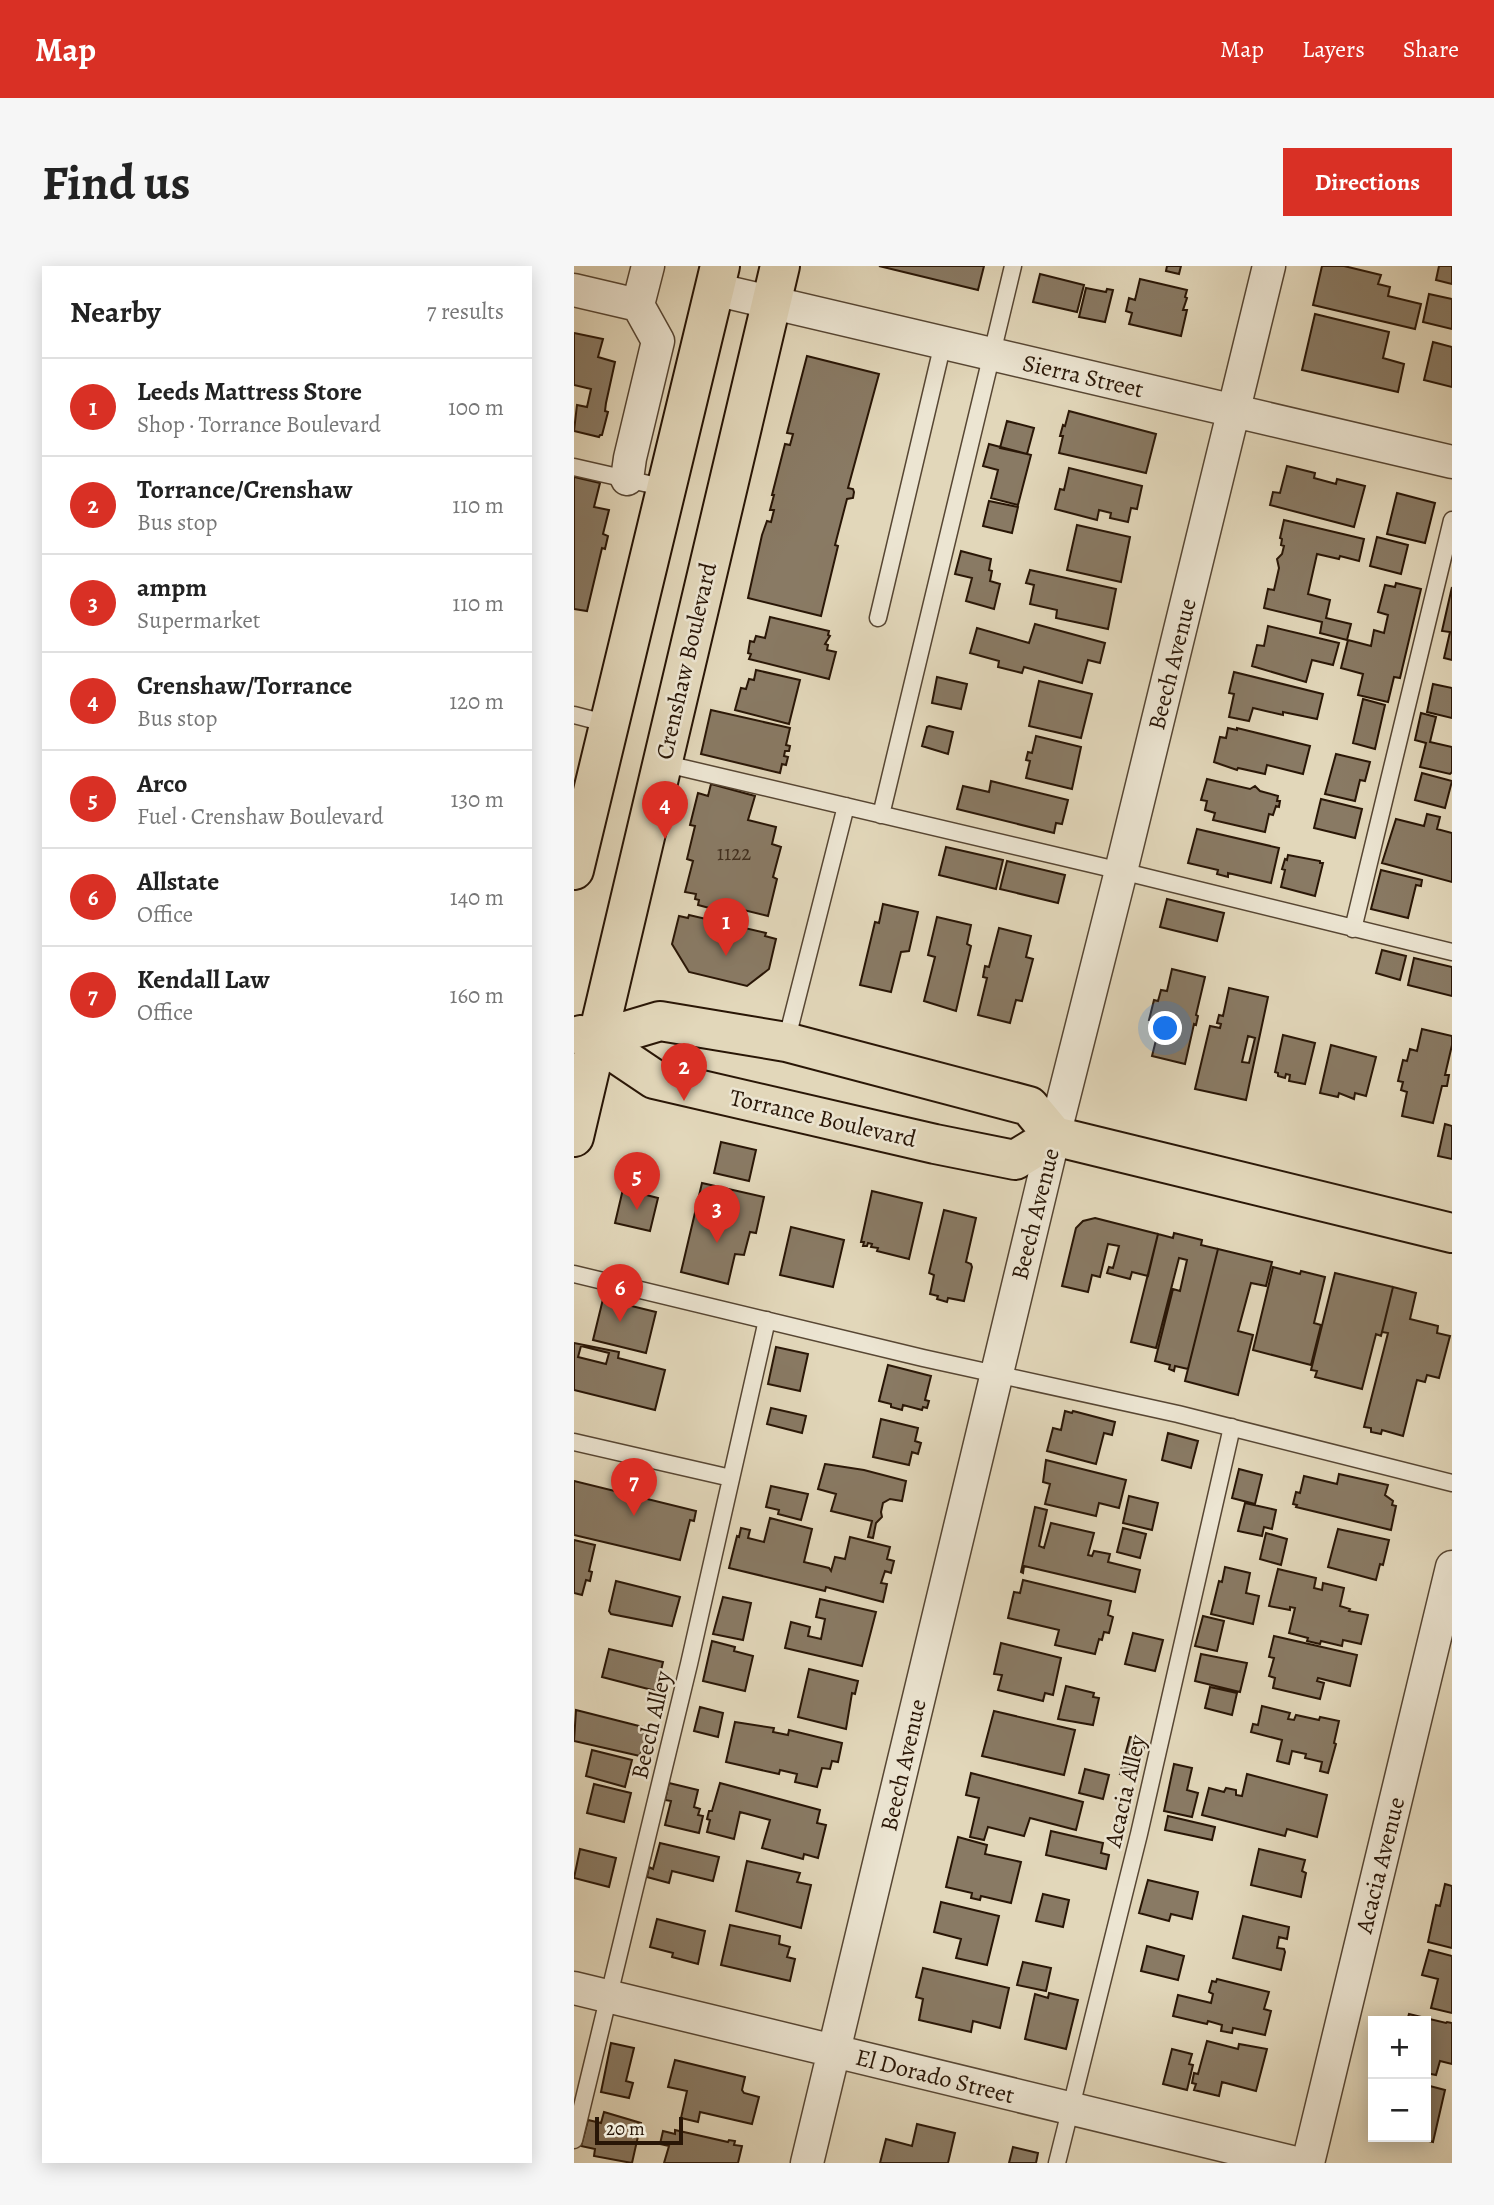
<!DOCTYPE html>
<meta charset="utf-8">
<style>
:root{--surface:#fff;--page:#f6f6f6;--text:#222;--muted:#767676;--line:#e0e0e0;--accent:#d93025}
body{margin:0;font-family:Alegreya,serif;background:var(--page);color:var(--text)}
.controls{position:absolute;right:21px;bottom:21px;display:grid;overflow:hidden;border-radius:0px;box-shadow:0 4px 18px #0003}
.controls button{width:63px;height:63px;display:grid;place-items:center;padding:0;border:0;border-bottom:2px solid var(--line);background:var(--surface);color:var(--text);font:35px sans-serif}
.scale{position:absolute;left:21px;bottom:18px;width:88px;box-sizing:border-box;padding-left:7px;border:4px solid #291606;border-top:0;font-size:19px;line-height:24px;white-space:nowrap;color:#291606;-webkit-text-stroke:5px #ece5d2;paint-order:stroke}
.you{position:absolute;left:592px;top:763px;width:24px;height:24px;margin:-18px;border:5px solid #fff;border-radius:50%;background:#1a73e8;box-shadow:0 0 0 10px #1a73e833}
.badge{display:grid;place-items:center;width:46px;height:46px;border-radius:50%;background:var(--accent);color:#fff;font-size:23px;font-weight:700}
.pin{position:absolute;translate:-50% -58px;filter:drop-shadow(0 2px 4px #0008)}
.pin::after{content:'';position:absolute;top:37px;width:24px;height:21px;background:inherit;clip-path:polygon(0 0,100% 0,50% 100%)}
.list{margin:0;padding:0;list-style:none}
h2{display:flex;justify-content:space-between;align-items:center;height:91px;margin:0;padding:0 28px;font-size:30px}
h2 small{font-size:23px;font-weight:400;color:var(--muted)}
.list li{display:grid;grid-template-columns:46px 1fr auto;gap:21px;align-items:center;box-sizing:border-box;height:98px;padding:0 28px;border-top:2px solid var(--line)}
.list b{display:block;font-size:26px;white-space:nowrap}
.list p{margin:0;font-size:23px;white-space:nowrap;color:var(--muted)}
.list em{font-size:23px;font-style:normal;color:var(--muted)}
.map{position:relative;flex:none;width:878px;height:1897px;overflow:hidden;border-radius:0px}
header{display:flex;align-items:center;gap:42px;box-sizing:border-box;height:98px;padding:0 35px;background:var(--accent);color:#fff}
header strong{font-size:33px}
nav{display:flex;gap:38px;margin-inline-start:auto;font-size:24px}
.intro{display:flex;align-items:center;justify-content:space-between;box-sizing:border-box;height:168px;padding:0 42px}
h1{margin:0;font-size:49px}
.button{padding:18px 32px;border-radius:0px;background:var(--accent);color:#fff;font-size:24px;font-weight:700}
main{display:flex;gap:42px;padding:0 42px}
aside{flex:1;background:var(--surface);border-radius:0px;box-shadow:0 4px 18px #0003}
.map>svg:first-child{display:block}
.building{fill:#897a64;stroke:#291606;stroke-width:2;fill-rule:evenodd}
.lines{fill:none;stroke-linecap:round;stroke-linejoin:round}
.lane-casing{stroke:#574633;stroke-width:19}
.street-casing{stroke:#574633;stroke-width:35}
.primary-casing{stroke:#291606;stroke-width:42}
.lane{stroke:#ece5d2;stroke-width:16}
.street{stroke:#ece5d2;stroke-width:32}
.primary{stroke:#e2d7ba;stroke-width:38}
.labels{text-anchor:middle;dominant-baseline:central;stroke-width:5;stroke-linejoin:round;paint-order:stroke}
.number-label{font-size:21px;fill:#412f1e}
.street-label{font-size:24px;fill:#291606;stroke:#ece5d2}
</style>
<header>
<strong>Map</strong>
<nav><a>Map</a><a>Layers</a><a>Share</a></nav>
</header>
<div class="intro"><h1>Find us</h1><a class="button">Directions</a></div>
<main>
<aside>
<h2>Nearby<small>7 results</small></h2>
<ul class="list">
<li><span class="badge">1</span><div><b>Leeds Mattress Store</b><p>Shop · Torrance Boulevard</p></div><em>100 m</em></li>
<li><span class="badge">2</span><div><b>Torrance/Crenshaw</b><p>Bus stop</p></div><em>110 m</em></li>
<li><span class="badge">3</span><div><b>ampm</b><p>Supermarket</p></div><em>110 m</em></li>
<li><span class="badge">4</span><div><b>Crenshaw/Torrance</b><p>Bus stop</p></div><em>120 m</em></li>
<li><span class="badge">5</span><div><b>Arco</b><p>Fuel · Crenshaw Boulevard</p></div><em>130 m</em></li>
<li><span class="badge">6</span><div><b>Allstate</b><p>Office</p></div><em>140 m</em></li>
<li><span class="badge">7</span><div><b>Kendall Law</b><p>Office</p></div><em>160 m</em></li>
</ul>
</aside>
<div class="map">
<svg width="878" height="1897" viewBox="0 0 878 1897">
<rect width="100%" height="100%" fill="#e2d7ba"/>
<filter id="stains"><feTurbulence type="fractalNoise" baseFrequency=".00286" numOctaves="4"/><feColorMatrix values="0 0 0 0 .2 0 0 0 0 .09 0 0 0 0 .02 0 0 0 .5 -.17"/></filter>
<radialGradient id="worn" r=".72"><stop offset=".6" stop-color="#630" stop-opacity="0"/><stop offset="1" stop-color="#630" stop-opacity=".3"/></radialGradient>
<path class="building" d="M305,0H410L404,24Z
M593,0H607L605,8L592,5Z
M748,0H770L807,9L804,18L816,21L814,30L847,38L841,63L739,39Z
M865,0H878V18L862,14Z
M466,8L510,19L503,46L459,36Z
M566,13L613,24L611,31L613,32L609,44H613L607,70L555,58L558,47L552,45L555,32L561,34Z
M512,22L532,26L533,23L539,24L531,56L505,51Z
M855,28L878,33V63L849,56Z
M741,48L815,66L809,92L830,98L824,126L728,104Z
M0,67L29,73L24,91L41,96L32,137L31,145L34,146L28,169H26L25,171L0,165L3,139L13,141L17,123L0,119Z
M859,76L878,81V121L850,114Z
M233,90L305,108L274,222L279,223L280,226L279,232L273,233L261,279L264,280L247,350L174,332L188,269L193,255L197,256L200,244H196L200,229H198L211,178L216,179L219,168L213,167Z
M495,145L582,168L572,207L485,187L489,170H486L489,159L491,160Z
M433,155L460,162L453,188L426,182Z
M415,178L457,189L444,239L417,232L424,204L409,200Z
M713,200L741,207L740,212L762,218L763,213L791,220L780,261L696,239L699,226L706,227Z
M495,202L568,220L563,243L557,242L554,256L536,252L537,247L525,244L523,254L481,243L486,223L490,224Z
M0,211L26,217L20,241L35,244L29,268L34,270L31,283L28,282L13,345L0,343Z
M823,227L861,237L851,277L813,268Z
M415,235L444,241L438,267L409,260Z
M710,254L790,273L785,295L766,290L765,293L743,288L734,328L756,334L752,352L777,358L773,374L746,367L748,356L690,342L694,323L700,324L705,302L703,293L708,288L710,280L707,279L708,273L706,272Z
M503,259L556,271L547,316L493,304Z
M803,271L834,279L827,308L796,300Z
M387,285L417,293L415,304L418,305L416,315L426,318L420,343L392,335L398,312L381,308Z
M456,304L542,323L534,363L482,352L483,344L456,338L460,319L452,317Z
M822,317L847,323L826,412L820,411L814,436L784,429L789,408L767,402L774,374L797,380L800,364L810,367L814,349L804,346L811,319L821,321Z
M878,321V394L870,392L876,366L868,365Z
M196,351L255,365L254,369L256,370L251,378L254,379L253,384L262,386L255,413L175,393L177,388L174,387L176,375L180,376L182,370L191,372Z
M461,358L531,377L526,397L514,394L508,417L450,401L448,407L424,401L425,395L396,387L403,362L455,377Z
M694,360L765,377L759,399L738,394L732,416L678,400L683,379L690,380Z
M182,404L226,414L215,458L161,444L167,422L172,423L175,413L180,414Z
M660,406L749,428L743,453L709,446V449L679,442L675,455L655,451L660,428L655,427Z
M363,411L393,418L387,443L358,437Z
M465,415L518,428L507,472L455,460Z
M859,418L878,422V452L853,446Z
M789,433L811,439L801,483L779,477Z
M137,444L216,462L212,479L216,480L215,485H211L210,490L214,491L212,499L208,498L206,507L127,488Z
M847,447L862,451L856,476L878,481V506L876,508L846,501L852,477L841,474Z
M355,460L379,466L374,488L348,480L353,461Z
M654,462L663,464V462L736,480L729,508L693,499L691,508L664,502L663,504L640,496L646,471L652,472Z
M462,470L507,481L498,523L452,512L456,495L452,494L454,486L458,487Z
M762,488L796,496L791,515L786,514L781,535L751,528Z
M848,507L878,515L871,542L841,534Z
M633,513L676,523L681,520L686,525L704,530L703,535H706L705,541L702,540L699,549L695,548L691,566L639,554L641,547L631,544L633,535L627,534Z
M417,515L494,534L488,558L482,557L480,567L383,543L389,520L415,526Z
M137,518L181,530L174,554L202,561L198,578L207,581L199,611L203,613L194,650L145,638L143,644L124,639L125,634L121,633L122,628L111,626L119,595L113,593L121,560L116,559L124,527L134,530Z
M747,533L788,543L781,572L740,562Z
M853,548L866,551L863,563L878,567V616L808,597L822,553L850,560Z
M623,563L705,582L697,617L654,607V611L643,608L644,604L614,597Z
M372,581L429,594L422,623L365,609Z
M714,589L746,595V597H749L741,630L707,621L711,604L708,603L711,593L713,594Z
M433,595L491,609L484,637L426,623Z
M807,604L848,614L847,620L842,619L834,652L797,643Z
M593,633L650,647L643,675L586,661Z
M309,638L344,646L335,685L327,686L317,726L286,719L301,656L305,657Z
M115,649L192,667L191,670L202,673L195,703L173,720L115,706L98,678L105,650L114,652Z
M363,651L397,659L393,678L397,680L382,745L350,735L361,691L354,689Z
M425,662L457,670L452,691L459,693L448,735L442,734L436,757L404,749L413,712L409,711L411,700L415,701Z
M808,684L832,690L826,714L802,707Z
M840,692L878,701V730L834,719Z
M598,703L631,711L622,749L624,750L622,759L620,758L611,798L578,790L584,766L577,764L579,755L575,754L580,734L584,735L587,724L593,725Z
M655,722L694,731L672,834L621,823L636,760L646,762L647,758L643,757L645,749L649,750ZM674,770L681,772L675,797L668,796Z
M848,763L878,770V779L871,809H875L873,820H868L859,857L828,850L833,826L827,824L829,816L824,815L829,794L833,795L836,783L843,785Z
M709,769L741,777L731,818L715,815L716,809L712,808L711,812L704,810V807L701,806Z
M757,779L802,791L792,830L781,827L780,833L765,827L764,831L746,827Z
M871,858L878,860V893L864,890Z
M147,876L182,884L175,915L140,907Z
M128,917L190,931L182,967L176,966L170,989L161,988L154,1018L107,1006Z
M49,923L84,932L76,965L41,957Z
M298,925L348,937L335,993L303,985L304,982L297,981L298,978L294,977L293,980H289L290,976H287Z
M370,944L402,952L392,996L397,998L398,1001L390,1035L374,1032L373,1036L363,1033L364,1030L356,1028L360,1009L355,1007Z
M521,952L584,968L574,1010L558,1006L556,1013L533,1007L535,1001L539,1002L545,980L534,978L526,1011L518,1009L514,1026L488,1020L502,962L509,955Z
M217,961L270,974L259,1021L206,1009Z
M600,967L628,974L627,979L644,983L614,1103L601,1100L600,1105L595,1103L596,1099L581,1095L599,1023L606,1025L613,994L605,992L582,1082L557,1076L584,968L599,972Z
M644,983L698,996L692,1020L677,1017L664,1065L679,1069L664,1129L611,1115Z
M699,1001L726,1008L727,1005L751,1011L740,1057L747,1059L737,1099L679,1084Z
M761,1007L819,1021L807,1070L802,1068L788,1123L741,1111L743,1105L737,1104Z
M819,1021L842,1027L836,1053L864,1060L863,1067L876,1070L865,1112L853,1109L851,1116L843,1114L829,1170L808,1164L807,1168L797,1166V1162L790,1161L814,1067L808,1066Z
M29,1033L82,1046L72,1087L19,1074Z
M0,1077L45,1086L44,1092L91,1104L81,1144L0,1124ZM7,1080L35,1087L32,1098L4,1091Z
M202,1081L234,1088L226,1125L194,1118Z
M314,1099L357,1110L351,1134L355,1135L353,1142L349,1141L348,1144L329,1139L328,1144L317,1141V1138L305,1135Z
M197,1142L232,1150L228,1167L193,1158Z
M491,1145L498,1147L499,1145L541,1156L538,1169L530,1167L522,1198L473,1185L479,1162L487,1164Z
M307,1153L344,1162L341,1175L347,1177L344,1188L338,1186L335,1199L299,1191Z
M594,1167L624,1175L617,1202L588,1194Z
M472,1194L552,1214L545,1242L525,1237L522,1250L471,1238L476,1218L469,1216Z
M251,1198L290,1204L332,1215L328,1235L316,1233L309,1237L307,1246L308,1251L302,1257L299,1272L294,1271L298,1255L257,1245L262,1228L244,1223Z
M665,1203L688,1209L681,1238L658,1232Z
M765,1208L814,1219L811,1229L819,1235L818,1239L822,1240L817,1264L722,1241L723,1239L719,1238L722,1226L726,1227L730,1210L763,1218Z
M0,1215L122,1245L120,1255L116,1254L106,1294L0,1269Z
M197,1220L234,1228L227,1254L204,1248L205,1244L192,1241Z
M555,1230L584,1237L578,1264L549,1257Z
M671,1237L702,1244L698,1263L690,1261L688,1270L664,1265Z
M461,1241L473,1244L465,1280L470,1282L477,1257L520,1267L514,1289L518,1290L520,1285L536,1288L534,1296L566,1304L561,1326L450,1300L449,1307L447,1306Z
M196,1252L238,1263L230,1296L255,1302L257,1305L261,1291L271,1293L276,1271L316,1281L313,1293L320,1295L317,1307L311,1305L307,1317L313,1318L309,1336L252,1321L251,1325L155,1302L163,1270L165,1271L167,1262L176,1264L174,1272L190,1276Z
M549,1262L572,1268L566,1292L543,1286Z
M764,1263L815,1274L809,1299L806,1298L802,1314L754,1301Z
M692,1267L713,1273L707,1299L686,1293Z
M0,1274L21,1279L15,1305L18,1306L16,1315L12,1314L8,1329L0,1327Z
M651,1301L676,1307L672,1327L685,1330L679,1358L637,1348L645,1315L648,1316Z
M704,1303L742,1312L740,1322L748,1324L749,1317L770,1322L766,1340L776,1343L775,1345L794,1349L787,1378L769,1374L768,1380L747,1375L746,1378L733,1375L734,1372L715,1367L721,1342L716,1341V1344L695,1340Z
M449,1314L537,1335L534,1349L539,1351L535,1367L530,1366L528,1374L525,1373L521,1388L481,1379L485,1364L434,1352L440,1326L446,1327Z
M42,1315L106,1331L98,1360L37,1348L35,1345Z
M149,1331L177,1337L169,1374L139,1368Z
M246,1333L302,1346L288,1400L211,1382L217,1356L236,1361L234,1370L247,1373L251,1353L242,1351Z
M629,1350L650,1355L643,1385L621,1380Z
M559,1367L589,1374L581,1405L551,1398Z
M700,1370L783,1389L776,1420L744,1412L743,1415L750,1417L746,1433L699,1422L701,1412L695,1410L700,1392L695,1391Z
M138,1375L161,1381L160,1385L179,1390L171,1425L129,1415Z
M427,1377L487,1392L479,1429L471,1427L469,1435L424,1424L428,1409L420,1408Z
M35,1383L89,1396L82,1425L28,1411Z
M627,1388L673,1397L666,1426L621,1415Z
M235,1403L284,1415L281,1428L278,1427L272,1463L224,1451Z
M492,1420L520,1427L519,1431L525,1432L519,1459L484,1453Z
M636,1421L663,1427L658,1449L631,1442Z
M688,1440L716,1447L714,1453L720,1454L722,1449L745,1454L746,1451L765,1455L760,1477L762,1478L754,1507L746,1505L748,1496L731,1492L732,1488L718,1485L715,1498L703,1495L708,1474L677,1466L679,1458L684,1459Z
M126,1441L149,1447L144,1471L120,1465Z
M2,1444L73,1462L72,1465L75,1466L70,1487L67,1486L66,1490L0,1475Z
M420,1445L501,1464L490,1509L408,1490Z
M161,1456L200,1462L199,1466L214,1469L215,1464L268,1477L264,1496L258,1495L256,1503L248,1502L243,1521L221,1516L223,1508L206,1504L205,1508L152,1496Z
M556,1471L572,1475L562,1512L546,1508Z
M18,1484L58,1494L51,1521L12,1510Z
M600,1498L618,1502L613,1524L624,1527L618,1551L590,1545Z
M511,1503L535,1509L529,1533L505,1527Z
M397,1507L509,1536L502,1564L456,1552L450,1570L414,1561L410,1574L396,1571L405,1532L392,1529Z
M673,1508L753,1529L743,1571L713,1563L711,1570L628,1549L635,1522L650,1526L652,1522L662,1524V1529L668,1530Z
M95,1517L124,1524L120,1541L126,1543L124,1549L129,1550L125,1567L91,1559L97,1535L91,1534Z
M146,1517L246,1544L243,1557L252,1559L244,1592L230,1588L229,1593L188,1582L196,1554L166,1546L160,1573L133,1566L136,1554L133,1553L135,1545H138Z
M20,1518L57,1527L50,1556L13,1547Z
M594,1550L641,1561L638,1574L591,1564Z
M477,1565L529,1577L527,1587L535,1589L532,1603L472,1589Z
M384,1571L413,1579L411,1588L447,1596L437,1637L407,1630L406,1634L397,1632L398,1627L372,1621Z
M86,1577L145,1591L139,1615L98,1605L95,1617L73,1611L75,1601L79,1603Z
M6,1583L42,1592L35,1621L0,1612Z
M685,1583L731,1594L728,1605L732,1607L727,1631L677,1619Z
M173,1595L226,1607L223,1616L237,1619L227,1662L162,1645Z
M574,1614L624,1626L618,1653L597,1648L595,1655L565,1647Z
M871,1618L878,1620V1682L854,1676L862,1639L866,1640Z
M469,1628L495,1634L489,1661L462,1655Z
M367,1636L425,1650L413,1699L382,1692L387,1673L360,1666Z
M669,1650L715,1661L713,1673L705,1671L703,1682L710,1683L711,1686L707,1704L659,1692Z
M83,1653L131,1665L124,1698L98,1691L99,1687L76,1681Z
M156,1659L206,1670L205,1678L216,1681L213,1691L221,1693L216,1715L147,1699Z
M573,1680L610,1690L604,1714L567,1705Z
M855,1684L878,1690V1747L857,1742L864,1713L848,1709Z
M449,1696L477,1702L472,1725L443,1719Z
M349,1702L435,1722L426,1762L399,1755L397,1766L345,1754L349,1733L342,1731Z
M643,1713L695,1726L690,1743L697,1745L691,1769L659,1762L658,1767L647,1765L648,1759L634,1755L633,1758L599,1750L604,1729L637,1737L639,1728L635,1726L638,1715L642,1716Z
M475,1727L504,1734L492,1783L451,1773L461,1728L474,1732Z
M835,1748L872,1757L873,1756L878,1757V1798L866,1795L862,1809L852,1807V1755H833Z
M633,1775L664,1783L665,1778L693,1783L682,1825L648,1816L645,1830L620,1824L622,1818L618,1817L620,1807L624,1808Z
M37,1777L60,1782L52,1815L59,1817L55,1832L27,1826Z
M598,1783L618,1788L615,1798L619,1799L613,1824L589,1818Z
M101,1794L171,1811L168,1824L170,1827L185,1831L178,1858L126,1846L124,1856L107,1852L113,1825L94,1821Z
M852,1819L871,1824L859,1876L838,1871H852Z
M30,1846L67,1857L58,1897L20,1890L21,1883L7,1880L14,1854L27,1857Z
M343,1858L381,1867L374,1897H306L312,1873L338,1880Z
M101,1864L154,1876L155,1874L161,1875L160,1879L168,1880L164,1897H90L95,1880L86,1878L89,1865L101,1868Z
M439,1881L464,1887L462,1897H435Z"/>
<g class="lines">
<defs>
<path id="lane" d="M0,201L92,222
M304,352L369,77
M0,449L35,458
M88,497L547,605L878,686
M307,549L439,0
M779,663L878,254
M212,776L272,540
M0,1008L349,1092L604,1148L878,1217
M0,1176L157,1212
M0,1874L115,1398L193,1054
M483,1897L565,1568L658,1161"/>
<path id="street" d="M140,23L878,196
M0,24L64,39L74,0
M53,213L56,192L84,75L64,39
M0,1722L722,1897
M233,1897L480,870L547,605L695,0
M734,1897L878,1301"/>
<path id="primary" d="M0,604L146,0
M7,769L22,774L80,813L361,878L441,894L480,870
M22,774L86,755L212,776L455,840L480,870L878,967
M0,871L206,0"/>
</defs>
<use href="#lane" class="lane-casing"/>
<use href="#street" class="street-casing"/>
<use href="#primary" class="primary-casing"/>
<use href="#lane" class="lane"/>
<use href="#street" class="street"/>
<use href="#primary" class="primary"/>
</g>
<g class="labels">
<g class="number-label">
<text x="160" y="587">1122</text>
</g>
<g class="street-label">
<text transform="translate(509 110) rotate(13)">Sierra Street</text>
<text transform="translate(112 395) rotate(-77)">Crenshaw Boulevard</text>
<text transform="translate(598 398) rotate(-76)">Beech Avenue</text>
<text transform="translate(249 852) rotate(13)">Torrance Boulevard</text>
<text transform="translate(461 948) rotate(-76)">Beech Avenue</text>
<text transform="translate(77 1459) rotate(-77)">Beech Alley</text>
<text transform="translate(329 1499) rotate(-77)">Beech Avenue</text>
<text transform="translate(551 1525) rotate(-77)">Acacia Alley</text>
<text transform="translate(806 1599) rotate(-76)">Acacia Avenue</text>
<text transform="translate(361 1810) rotate(14)">El Dorado Street</text>
</g>
</g>
<rect width="100%" height="100%" filter="url(#stains)"/>
<rect width="100%" height="100%" fill="url(#worn)"/>
</svg>
<div class="controls">
<button>+</button>
<button>−</button>
</div>
<div class="scale">20 m</div>
<div class="you"></div>
<div class="pin badge" style="left:152px;top:690px">1</div>
<div class="pin badge" style="left:110px;top:835px">2</div>
<div class="pin badge" style="left:143px;top:977px">3</div>
<div class="pin badge" style="left:91px;top:573px">4</div>
<div class="pin badge" style="left:63px;top:944px">5</div>
<div class="pin badge" style="left:46px;top:1056px">6</div>
<div class="pin badge" style="left:60px;top:1250px">7</div>
</div>
</main>
